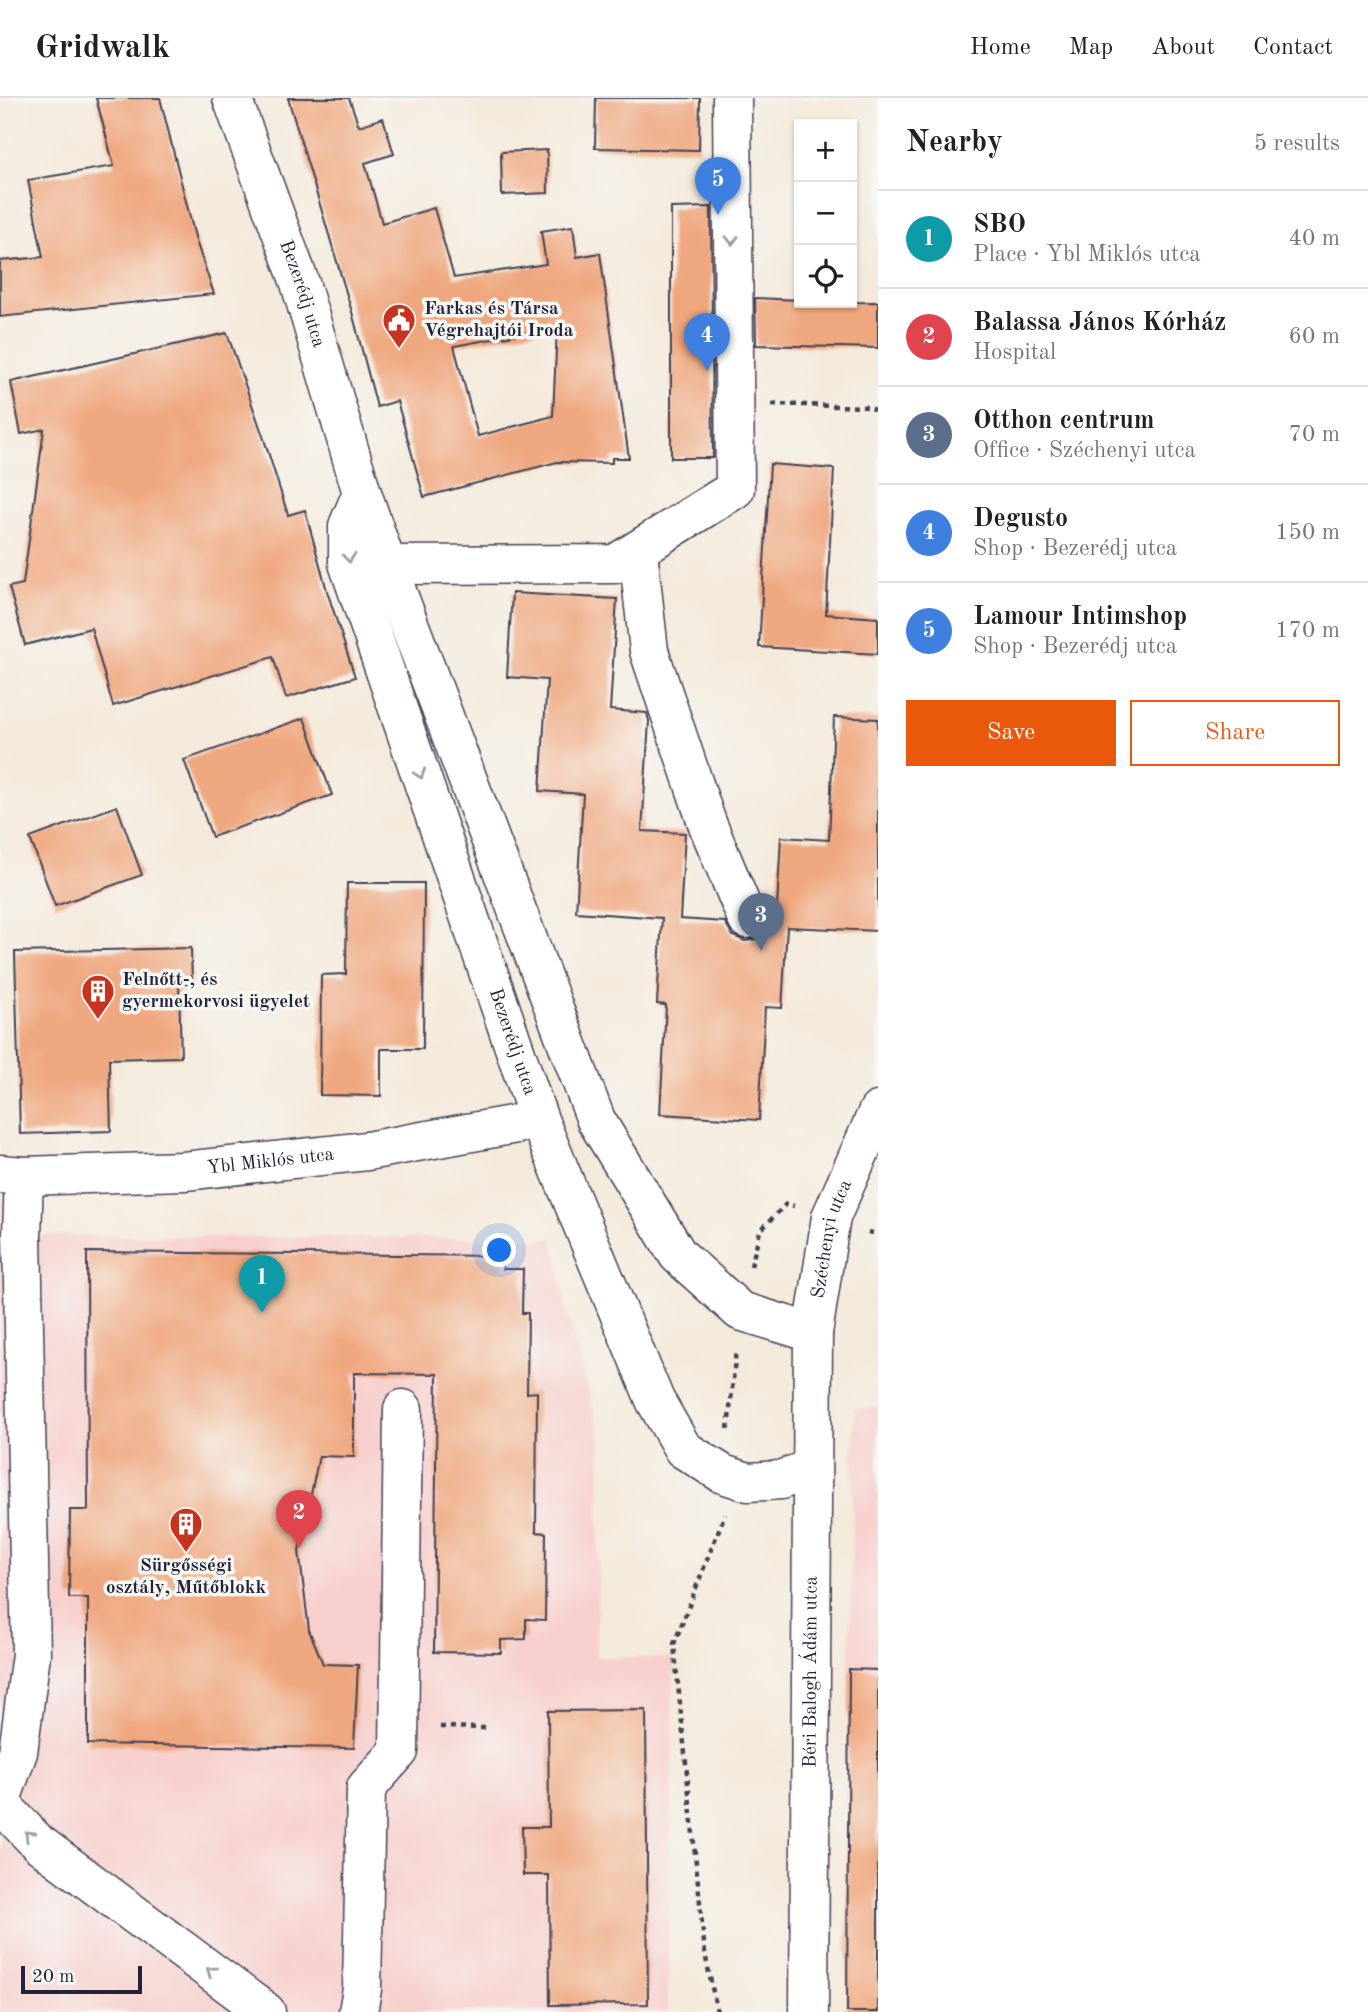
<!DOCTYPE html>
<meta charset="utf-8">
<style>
:root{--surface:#fff;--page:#f2f2f2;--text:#202124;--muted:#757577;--line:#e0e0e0;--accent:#ea580c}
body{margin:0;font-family:"Old Standard TT",serif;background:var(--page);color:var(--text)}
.controls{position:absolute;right:21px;top:21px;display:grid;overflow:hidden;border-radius:0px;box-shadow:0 2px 5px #0004}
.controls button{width:63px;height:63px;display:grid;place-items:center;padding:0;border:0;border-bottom:2px solid var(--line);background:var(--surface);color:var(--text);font:35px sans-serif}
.scale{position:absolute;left:21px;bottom:18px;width:121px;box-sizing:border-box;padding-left:7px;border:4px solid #22223b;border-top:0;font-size:19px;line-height:24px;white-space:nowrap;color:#22223b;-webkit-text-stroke:5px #f6f6f2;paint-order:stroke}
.you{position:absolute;left:500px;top:1153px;width:24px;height:24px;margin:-18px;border:5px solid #fff;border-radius:50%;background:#1a73e8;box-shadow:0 0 0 10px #1a73e833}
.badge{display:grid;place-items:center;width:46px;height:46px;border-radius:50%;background:var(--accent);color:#fff;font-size:23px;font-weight:700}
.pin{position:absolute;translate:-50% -58px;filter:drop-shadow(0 2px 4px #0008)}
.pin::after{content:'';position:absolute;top:37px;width:24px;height:21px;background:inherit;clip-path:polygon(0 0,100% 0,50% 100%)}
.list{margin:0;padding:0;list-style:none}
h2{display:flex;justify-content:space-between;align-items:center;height:91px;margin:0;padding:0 28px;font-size:30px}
h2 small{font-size:23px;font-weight:400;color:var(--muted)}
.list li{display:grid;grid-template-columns:46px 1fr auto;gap:21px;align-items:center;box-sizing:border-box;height:98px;padding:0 28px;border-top:2px solid var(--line)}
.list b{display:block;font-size:26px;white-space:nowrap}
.list p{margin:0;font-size:23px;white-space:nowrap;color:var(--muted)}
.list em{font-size:23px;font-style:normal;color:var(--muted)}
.actions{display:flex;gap:14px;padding:21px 28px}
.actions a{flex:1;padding:16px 0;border:2px solid var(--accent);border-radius:0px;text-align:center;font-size:24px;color:var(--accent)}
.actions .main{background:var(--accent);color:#fff}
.icon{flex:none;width:38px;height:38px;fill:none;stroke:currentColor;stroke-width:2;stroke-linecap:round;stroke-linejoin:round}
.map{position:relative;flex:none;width:878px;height:1914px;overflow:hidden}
header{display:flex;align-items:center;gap:42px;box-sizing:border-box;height:98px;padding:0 35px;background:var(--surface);border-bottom:2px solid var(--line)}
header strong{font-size:33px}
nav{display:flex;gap:38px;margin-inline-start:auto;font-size:24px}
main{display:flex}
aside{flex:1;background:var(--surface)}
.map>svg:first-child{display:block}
.built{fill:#f7d0cd}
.building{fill:#efa77f;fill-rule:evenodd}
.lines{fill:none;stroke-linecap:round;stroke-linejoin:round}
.minor-casing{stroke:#424053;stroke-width:41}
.path{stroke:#424053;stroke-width:4.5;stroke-dasharray:5 5;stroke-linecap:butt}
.minor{stroke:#fff;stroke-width:38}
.oneway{stroke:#9c9ca7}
.labels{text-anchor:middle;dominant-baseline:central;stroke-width:7;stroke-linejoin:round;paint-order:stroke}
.street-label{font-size:19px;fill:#22223b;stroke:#f6f6f2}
.poi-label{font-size:19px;font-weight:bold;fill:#22223b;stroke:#f6f6f2;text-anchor:start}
</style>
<header>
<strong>Gridwalk</strong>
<nav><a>Home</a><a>Map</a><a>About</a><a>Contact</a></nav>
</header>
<main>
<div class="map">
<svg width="878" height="1914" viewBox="0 0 878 1914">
<rect width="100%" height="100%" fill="#f6f6f2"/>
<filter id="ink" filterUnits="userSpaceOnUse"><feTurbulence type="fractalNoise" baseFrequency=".0143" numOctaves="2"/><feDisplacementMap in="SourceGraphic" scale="14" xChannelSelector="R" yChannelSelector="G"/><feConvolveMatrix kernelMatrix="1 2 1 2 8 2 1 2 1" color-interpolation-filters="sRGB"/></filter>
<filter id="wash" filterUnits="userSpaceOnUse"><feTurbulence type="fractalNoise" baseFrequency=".00686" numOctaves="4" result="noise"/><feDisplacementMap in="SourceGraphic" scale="28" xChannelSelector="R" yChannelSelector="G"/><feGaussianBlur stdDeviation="1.57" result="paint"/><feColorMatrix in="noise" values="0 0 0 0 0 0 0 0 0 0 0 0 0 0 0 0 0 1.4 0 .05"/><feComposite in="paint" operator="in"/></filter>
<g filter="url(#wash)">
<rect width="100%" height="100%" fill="#f4eadb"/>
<path class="built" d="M0,1137L553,1141L566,1209L601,1340L596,1559L674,1560L668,1914H0Z
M854,1310H878V1914H847V1693Z"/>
<g id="blocks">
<path class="building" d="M96,0H160L196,143L214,196L0,219V163L43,159L28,82L114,68Z
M288,0H349L359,28L383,20L394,56L365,65L382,125L434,110L454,180L546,166L541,133L573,128L577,159L600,155L629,360H612V365L557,364L424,399L397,303L377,309L352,214ZM557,229L553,318L478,338L454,248Z
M596,0H700L699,52L595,50Z
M547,52L548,95L502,97L501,54Z
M711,109L713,360H671V110Z
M755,200L799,202V205L878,204V250L756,247Z
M227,235L263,338L288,417L305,412L327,493L355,579L286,600L273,559L113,608L91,530L25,547L9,489L23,486L44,331L21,336L11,284Z
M770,366L834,371L826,516L878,520V556L759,549Z
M512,495L617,501L610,612L647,615L649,623L642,733L685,735L680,821L725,824L733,838L745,843L756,841L764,835L768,827H776L781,739L829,742L834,619L878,621V833L787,829L782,910L765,909L759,1022L660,1016L666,907L657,906L662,820L576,814L583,696L540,693L547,582L507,579Z
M304,620L332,697L212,739L184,662Z
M117,708L142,777L55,808L30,740Z
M347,785H424L423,951H381V998L320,997L321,877L346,876Z
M191,850L192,886H179L181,959L109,961L111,1033L20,1036L15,854Z
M87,1154L503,1158V1171H523L522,1215H528L527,1295L537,1294L536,1434L546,1435L545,1522L526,1521V1541L501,1542V1555L434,1554L437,1276L354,1275V1359L319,1358L299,1453L309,1532L323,1566L358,1567L354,1650L88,1646V1500H69L70,1412H88Z
M849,1571L878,1572V1914H847Z
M646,1612L648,1906L550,1907L549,1777H523L522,1729H549L548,1613Z"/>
</g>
</g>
<g filter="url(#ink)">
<use href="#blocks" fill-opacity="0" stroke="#424053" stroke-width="2"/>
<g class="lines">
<defs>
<g id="minor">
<path id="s1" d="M232,0L300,185L362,395L387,467L596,1022L678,1157L740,1213L813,1235"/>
<path id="s2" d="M362,395L348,428V465L539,1022L655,1302L683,1351L723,1376L748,1384L781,1382L811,1370"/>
<path d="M638,454L649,553L707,725L747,821"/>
<path d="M387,467L615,466L735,391L732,0"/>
<path id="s3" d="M0,1076L24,1078L184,1073L367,1053L539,1022"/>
<path d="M0,1705L18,1654L31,1556L22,1138L24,1078"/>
<path d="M0,1705L38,1745L266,1914"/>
<path d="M358,1914L362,1891L366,1690L399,1653L403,1311"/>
<path id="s4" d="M809,1914L813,1235L831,1119L878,1013"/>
</g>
</defs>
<use href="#minor" class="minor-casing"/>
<path class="path" d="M772,306L867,309L878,313
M868,1134L878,1136
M751,1168L760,1133L786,1106L794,1108
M728,1331L736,1252
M440,1629L485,1630V1634
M717,1914L705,1855L674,1546L725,1416"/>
<use href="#minor" class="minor"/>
</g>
<defs><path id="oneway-chevron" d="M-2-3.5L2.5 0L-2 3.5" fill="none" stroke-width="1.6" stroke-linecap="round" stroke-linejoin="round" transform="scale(1.75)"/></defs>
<g class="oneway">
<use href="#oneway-chevron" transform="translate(732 142) rotate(90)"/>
<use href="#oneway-chevron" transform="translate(349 460) rotate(85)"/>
<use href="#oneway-chevron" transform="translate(420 676) rotate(71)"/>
<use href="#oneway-chevron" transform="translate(29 1737) rotate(-135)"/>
<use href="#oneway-chevron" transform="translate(211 1873) rotate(-144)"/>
</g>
</g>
<defs>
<symbol id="civic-pin" viewBox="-11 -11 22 30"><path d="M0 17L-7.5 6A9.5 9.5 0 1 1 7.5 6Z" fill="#c8321e" stroke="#f6f6f2"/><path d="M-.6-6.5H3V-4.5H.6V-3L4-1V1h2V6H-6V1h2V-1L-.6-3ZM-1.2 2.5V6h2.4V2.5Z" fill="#fff"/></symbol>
<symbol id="building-pin" viewBox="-11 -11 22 30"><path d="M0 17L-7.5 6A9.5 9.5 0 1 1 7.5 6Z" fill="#c8321e" stroke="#f6f6f2"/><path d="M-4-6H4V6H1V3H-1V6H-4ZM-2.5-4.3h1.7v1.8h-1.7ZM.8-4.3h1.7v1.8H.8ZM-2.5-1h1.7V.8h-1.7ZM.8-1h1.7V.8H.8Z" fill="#fff"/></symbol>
</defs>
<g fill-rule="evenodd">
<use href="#civic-pin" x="380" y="203" width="38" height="52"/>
<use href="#building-pin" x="79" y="874" width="38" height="52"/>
<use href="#building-pin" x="167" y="1407" width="38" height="52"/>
</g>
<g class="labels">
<g class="street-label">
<text stroke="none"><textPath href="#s1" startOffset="208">Bezerédj utca</textPath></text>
<text stroke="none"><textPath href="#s2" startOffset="579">Bezerédj utca</textPath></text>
<text stroke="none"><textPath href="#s3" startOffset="271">Ybl Miklós utca</textPath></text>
<text stroke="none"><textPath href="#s4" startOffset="775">Széchenyi utca</textPath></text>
<text stroke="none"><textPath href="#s4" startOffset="340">Béri Balogh Ádám utca</textPath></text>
</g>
<g class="poi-label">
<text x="424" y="211">Farkas és Társa<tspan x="424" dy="22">Végrehajtói Iroda</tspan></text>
<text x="122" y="882">Felnőtt-, és<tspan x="122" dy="22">gyermekorvosi ügyelet</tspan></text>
<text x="186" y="1468" text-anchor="middle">Sürgősségi<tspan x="186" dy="22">osztály, Műtőblokk</tspan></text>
</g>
</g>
</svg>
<div class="controls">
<button>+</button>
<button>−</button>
<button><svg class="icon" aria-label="locate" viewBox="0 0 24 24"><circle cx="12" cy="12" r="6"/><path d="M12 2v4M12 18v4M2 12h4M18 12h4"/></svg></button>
</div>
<div class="scale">20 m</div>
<div class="you"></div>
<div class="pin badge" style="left:262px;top:1215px;background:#0f9aa8">1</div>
<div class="pin badge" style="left:299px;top:1450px;background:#e0444e">2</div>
<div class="pin badge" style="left:761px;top:853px;background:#5c6f8a">3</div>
<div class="pin badge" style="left:707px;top:273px;background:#3f7fe0">4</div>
<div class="pin badge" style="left:718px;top:117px;background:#3f7fe0">5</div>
</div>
<aside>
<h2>Nearby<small>5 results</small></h2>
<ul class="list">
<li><span class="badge" style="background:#0f9aa8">1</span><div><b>SBO</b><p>Place · Ybl Miklós utca</p></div><em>40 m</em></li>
<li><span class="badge" style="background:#e0444e">2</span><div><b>Balassa János Kórház</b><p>Hospital</p></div><em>60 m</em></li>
<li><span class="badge" style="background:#5c6f8a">3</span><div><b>Otthon centrum</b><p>Office · Széchenyi utca</p></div><em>70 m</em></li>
<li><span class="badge" style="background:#3f7fe0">4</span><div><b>Degusto</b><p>Shop · Bezerédj utca</p></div><em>150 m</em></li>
<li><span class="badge" style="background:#3f7fe0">5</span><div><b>Lamour Intimshop</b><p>Shop · Bezerédj utca</p></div><em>170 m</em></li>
</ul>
<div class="actions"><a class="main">Save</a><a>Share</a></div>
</aside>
</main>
